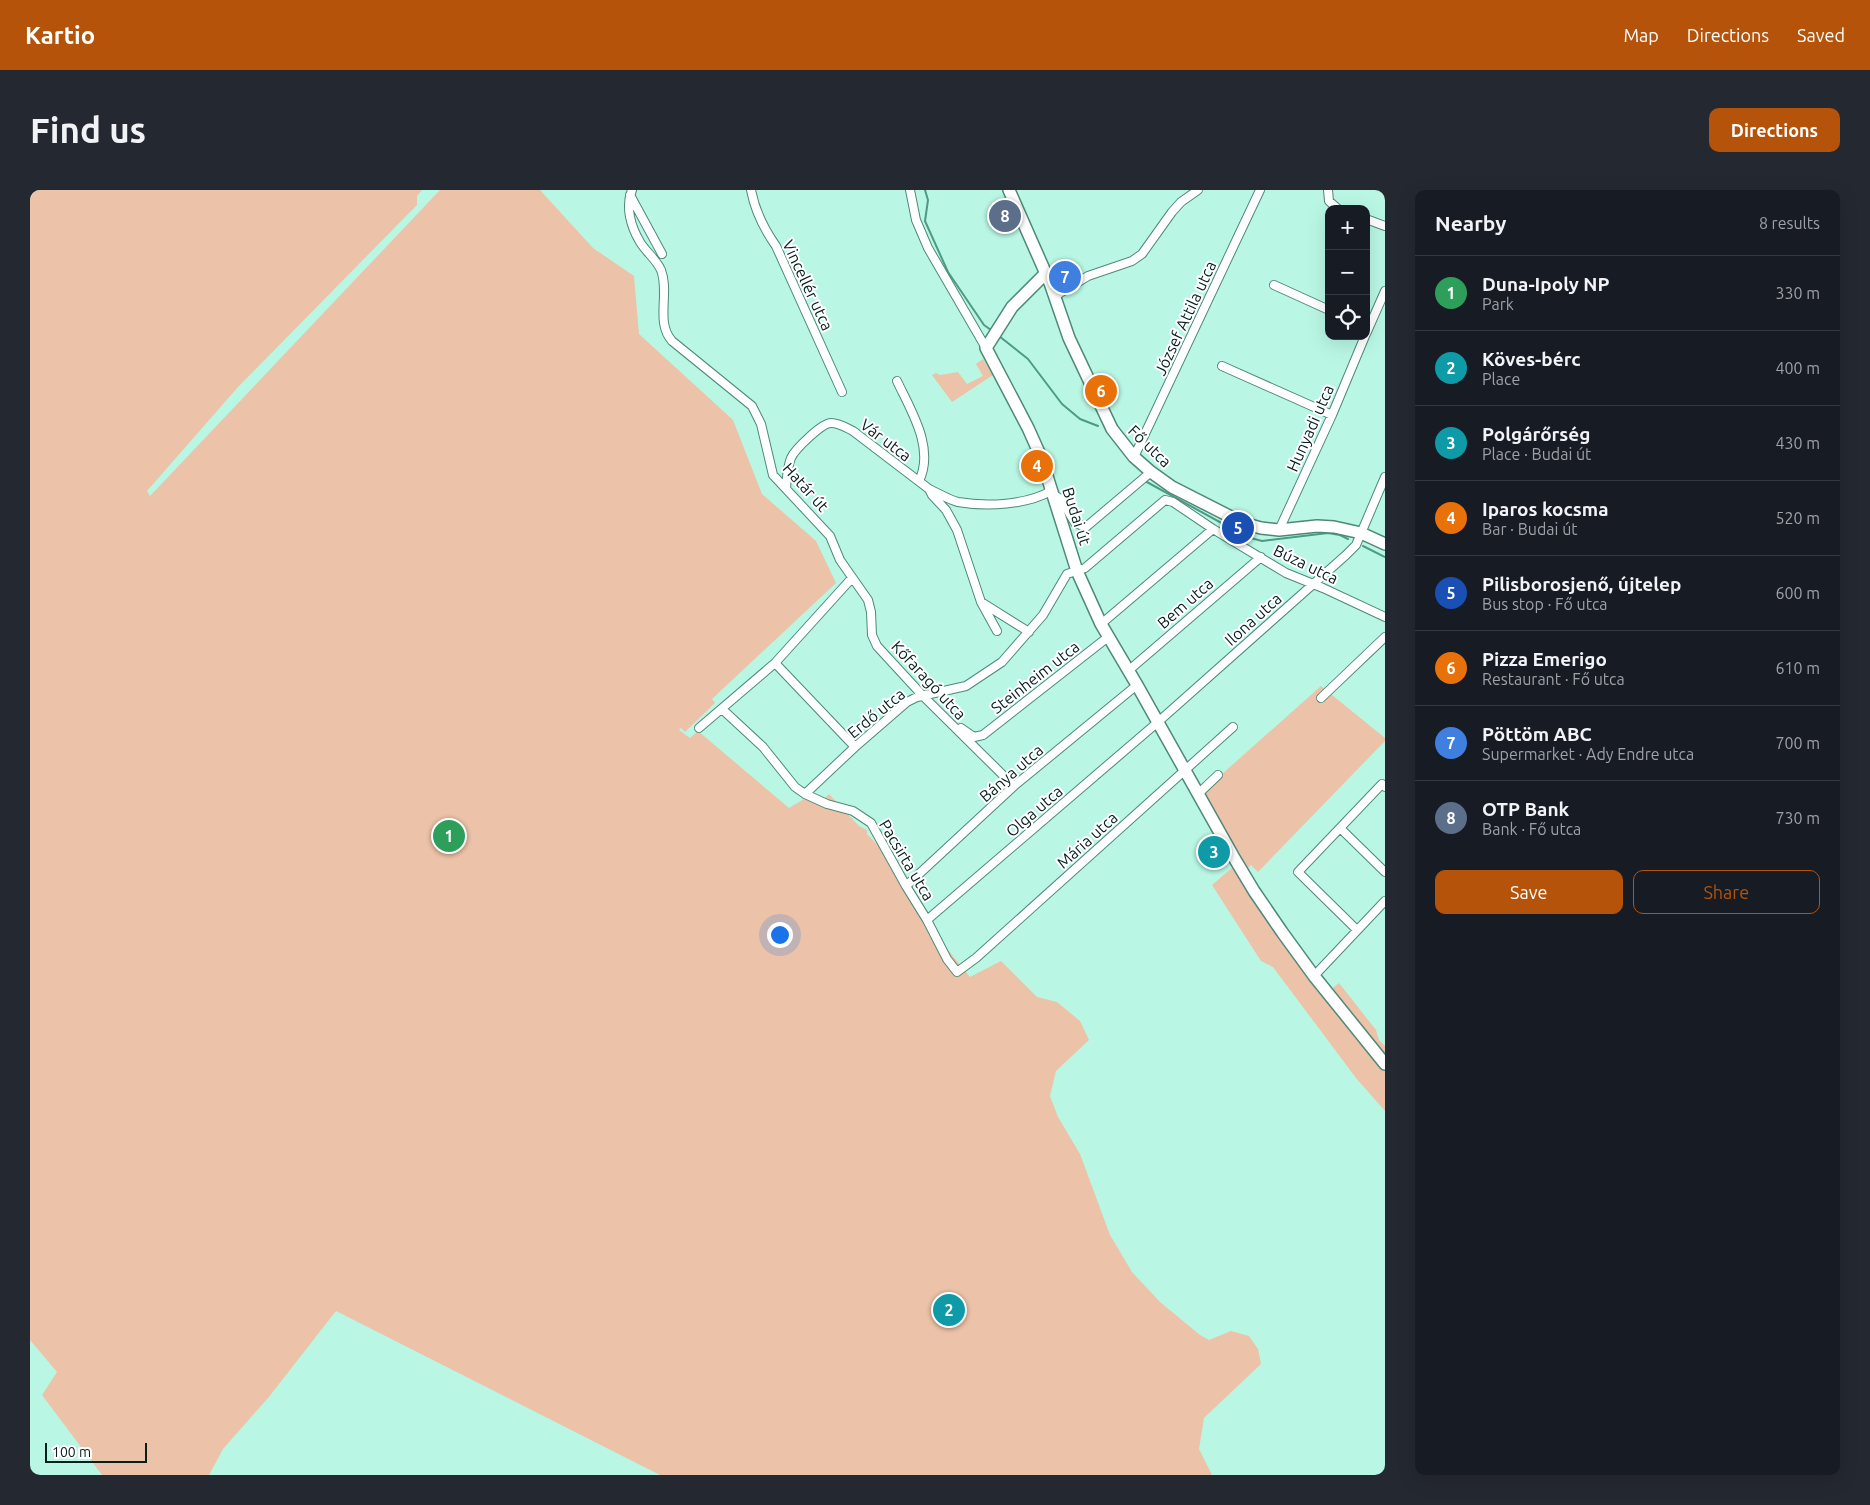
<!DOCTYPE html>
<meta charset="utf-8">
<style>
:root{--surface:#171b24;--page:#242831;--text:#f1f3f6;--muted:#9ea1a6;--line:#363941;--accent:#b45309}
body{margin:0;font-family:Ubuntu,sans-serif;background:var(--page);color:var(--text)}
.controls{position:absolute;right:15px;top:15px;display:grid;overflow:hidden;border-radius:10px;box-shadow:0 5px 20px #0002}
.controls button{width:45px;height:45px;display:grid;place-items:center;padding:0;border:0;border-bottom:1px solid var(--line);background:var(--surface);color:var(--text);font:25px sans-serif}
.scale{position:absolute;left:15px;bottom:12px;width:102px;box-sizing:border-box;padding-left:5px;border:2px solid #061f19;border-top:0;font-size:14px;line-height:18px;white-space:nowrap;color:#061f19;-webkit-text-stroke:4px #fff;paint-order:stroke}
.you{position:absolute;left:749px;top:744px;width:18px;height:18px;margin:-12px;border:4px solid #fff;border-radius:50%;background:#1a73e8;box-shadow:0 0 0 8px #1a73e833}
.badge{display:grid;place-items:center;width:32px;height:32px;border-radius:50%;background:var(--accent);color:#fff;font-size:16px;font-weight:700}
.pin{position:absolute;translate:-50% -50%;border:2px solid #fff;box-shadow:0 1px 5px #0006}
.list{margin:0;padding:0;list-style:none}
h2{display:flex;justify-content:space-between;align-items:center;height:65px;margin:0;padding:0 20px;font-size:21px}
h2 small{font-size:16px;font-weight:400;color:var(--muted)}
.list li{display:grid;grid-template-columns:32px 1fr auto;gap:15px;align-items:center;box-sizing:border-box;height:75px;padding:0 20px;border-top:1px solid var(--line)}
.list b{display:block;font-size:19px;white-space:nowrap}
.list p{margin:0;font-size:16px;white-space:nowrap;color:var(--muted)}
.list em{font-size:16px;font-style:normal;color:var(--muted)}
.actions{display:flex;gap:10px;padding:15px 20px}
.actions a{flex:1;padding:11px 0;border:1px solid var(--accent);border-radius:10px;text-align:center;font-size:18px;color:var(--accent)}
.actions .main{background:var(--accent);color:#fff}
.icon{flex:none;width:28px;height:28px;fill:none;stroke:currentColor;stroke-width:2;stroke-linecap:round;stroke-linejoin:round}
.map{position:relative;flex:none;width:1355px;height:1285px;overflow:hidden;border-radius:10px}
header{display:flex;align-items:center;gap:30px;box-sizing:border-box;height:70px;padding:0 25px;background:var(--accent);color:#fff}
header strong{font-size:24px}
nav{display:flex;gap:28px;margin-inline-start:auto;font-size:18px}
.intro{display:flex;align-items:center;justify-content:space-between;box-sizing:border-box;height:120px;padding:0 30px}
h1{margin:0;font-size:35px}
.button{padding:12px 22px;border-radius:10px;background:var(--accent);color:#fff;font-size:18px;font-weight:700}
main{display:flex;gap:30px;padding:0 30px}
aside{flex:1;background:var(--surface);border-radius:10px;box-shadow:0 5px 20px #0002}
.map>svg:first-child{display:block}
.green{fill:#ecc2a8}
.lines{fill:none;stroke-linecap:round;stroke-linejoin:round}
.stream{stroke:#4d9a85;stroke-width:2}
.street-casing{stroke:#4e8978;stroke-width:10}
.secondary-casing{stroke:#4e8978;stroke-width:14}
.street{stroke:#fff;stroke-width:8}
.secondary{stroke:#fff;stroke-width:11}
.labels{text-anchor:middle;dominant-baseline:central;stroke-width:4;stroke-linejoin:round;paint-order:stroke}
.street-label{font-size:16px;fill:#061f19;stroke:#fff}
</style>
<header>
<strong>Kartio</strong>
<nav><a>Map</a><a>Directions</a><a>Saved</a></nav>
</header>
<div class="intro"><h1>Find us</h1><a class="button">Directions</a></div>
<main>
<div class="map">
<svg width="1355" height="1285" viewBox="0 0 1355 1285">
<rect width="100%" height="100%" fill="#b9f7e4"/>
<path class="green" d="M0,0H392L387,6V15L208,197L117,301L120,306L410,0H510L563,58L604,86L609,144L703,230L732,304L786,351L806,393L682,509L685,513L655,542L651,538L649,540L660,548L668,541L759,618L781,605L790,613L799,604L829,636L837,640V644L855,663L901,739L940,787L971,771L1007,807L1027,812L1050,831L1059,850L1026,881L1020,906L1028,927L1050,964L1080,1045L1102,1082L1130,1112L1170,1145L1179,1150L1201,1141L1219,1146L1228,1159L1231,1174L1174,1228L1169,1259L1182,1285H630L306,1121L238,1208L193,1259L179,1285H72L12,1205L27,1182L0,1150Z
M953,169L963,185L922,212L902,185L906,183L910,185L928,182L937,194L953,186L946,174Z
M1291,496L1355,548V551L1228,682L1221,675L1217,679L1173,601Z
M1203,677L1294,805L1309,793L1346,840L1349,850L1355,856V921L1326,888L1243,777L1231,771L1182,695Z"/>
<g class="lines">
<path class="stream" d="M895,0L898,10L895,31L918,82L954,135L961,140
M969,146L998,169L1032,214L1050,229L1068,236
M1115,291L1217,347L1232,351L1298,343L1310,345L1318,349
M1333,356L1355,367"/>
<defs>
<path id="street" d="M602,0C595,17 601,37 610,52C616,62 626,69 631,80C640,103 625,132 642,151L722,216L731,234L743,285L800,346L810,370L838,410L841,422L842,445L847,456L893,506L984,596
M721,0C725,21 734,39 746,56L812,202
M880,0L886,30L898,58L956,158
M1298,0L1299,11L1308,19
M600,5L632,64
M1336,29L1355,36
M1244,95L1299,120
M1025,106L1058,86L1102,71L1112,64L1142,22L1151,12L1168,0
M1336,144L1355,101
M1192,176L1302,225
M867,191C881,221 905,258 889,291
M1104,267L1230,0
M756,298C757,288 757,278 761,268C765,259 792,233 801,233C809,233 817,238 823,241L899,299L902,305L916,320L927,340L951,412L999,442
M899,299C908,303 919,310 928,312C957,317 996,315 1021,301
M1022,304L1031,309L1045,333L1056,337L1121,282
M1249,340L1302,225L1335,146
M951,412L967,441
M1071,434L1183,339
M745,473L825,557
M1098,481L1231,367
M1291,508L1355,447
M692,519L733,557L765,597L775,604L797,614L823,621L841,633L876,696L897,730L917,769L927,782L946,768L1203,537
M669,538L745,473L822,388
M931,538L944,547L953,545L1078,447
M775,604L825,557L877,512L887,507L936,496L972,472L1013,425L1037,384L1055,378L1135,310L1143,312L1183,339L1256,383L1293,398L1355,427
M1168,604L1188,585
M1310,638L1355,682
M876,696L984,596L1107,495
M897,730L1128,532L1316,365L1326,355L1355,287
M1327,740L1268,682L1352,594L1355,597
M1284,786L1355,711"/>
<path id="secondary" d="M979,0L1020,93L1039,148L1082,239L1104,267L1121,282L1142,297L1213,333L1231,338L1249,340L1287,336L1304,337L1331,343L1355,354
M1016,83L982,117L956,158L998,238L1011,267L1047,381L1071,434L1107,495L1203,666L1224,701L1252,742L1284,786L1355,874"/>
</defs>
<use href="#street" class="street-casing"/>
<use href="#secondary" class="secondary-casing"/>
<use href="#street" class="street"/>
<use href="#secondary" class="secondary"/>
</g>
<g class="labels">
<g class="street-label">
<text transform="translate(778 95) rotate(65)">Vincellér utca</text>
<text transform="translate(1155 128) rotate(-65)">József Attila utca</text>
<text transform="translate(1280 238) rotate(-66)">Hunyadi utca</text>
<text transform="translate(856 250) rotate(37)">Vár utca</text>
<text transform="translate(1120 256) rotate(44)">Fő utca</text>
<text transform="translate(776 297) rotate(48)">Határ út</text>
<text transform="translate(1047 326) rotate(72)">Budai út</text>
<text transform="translate(1276 374) rotate(26)">Búza utca</text>
<text transform="translate(1155 413) rotate(-41)">Bem utca</text>
<text transform="translate(1223 429) rotate(-42)">Ilona utca</text>
<text transform="translate(1005 487) rotate(-38)">Steinheim utca</text>
<text transform="translate(899 490) rotate(47)">Kőfaragó utca</text>
<text transform="translate(846 523) rotate(-39)">Erdő utca</text>
<text transform="translate(981 583) rotate(-41)">Bánya utca</text>
<text transform="translate(1004 621) rotate(-41)">Olga utca</text>
<text transform="translate(1057 650) rotate(-42)">Mária utca</text>
<text transform="translate(877 670) rotate(59)">Pacsirta utca</text>
</g>
</g>
</svg>
<div class="controls">
<button>+</button>
<button>−</button>
<button><svg class="icon" aria-label="locate" viewBox="0 0 24 24"><circle cx="12" cy="12" r="6"/><path d="M12 2v4M12 18v4M2 12h4M18 12h4"/></svg></button>
</div>
<div class="scale">100 m</div>
<div class="you"></div>
<div class="pin badge" style="left:419px;top:646px;background:#2e9e5b">1</div>
<div class="pin badge" style="left:919px;top:1120px;background:#0f9aa8">2</div>
<div class="pin badge" style="left:1184px;top:662px;background:#0f9aa8">3</div>
<div class="pin badge" style="left:1007px;top:276px;background:#e8710a">4</div>
<div class="pin badge" style="left:1208px;top:338px;background:#1a4fb4">5</div>
<div class="pin badge" style="left:1071px;top:201px;background:#e8710a">6</div>
<div class="pin badge" style="left:1035px;top:87px;background:#3f7fe0">7</div>
<div class="pin badge" style="left:975px;top:26px;background:#5c6f8a">8</div>
</div>
<aside>
<h2>Nearby<small>8 results</small></h2>
<ul class="list">
<li><span class="badge" style="background:#2e9e5b">1</span><div><b>Duna-Ipoly NP</b><p>Park</p></div><em>330 m</em></li>
<li><span class="badge" style="background:#0f9aa8">2</span><div><b>Köves-bérc</b><p>Place</p></div><em>400 m</em></li>
<li><span class="badge" style="background:#0f9aa8">3</span><div><b>Polgárőrség</b><p>Place · Budai út</p></div><em>430 m</em></li>
<li><span class="badge" style="background:#e8710a">4</span><div><b>Iparos kocsma</b><p>Bar · Budai út</p></div><em>520 m</em></li>
<li><span class="badge" style="background:#1a4fb4">5</span><div><b>Pilisborosjenő, újtelep</b><p>Bus stop · Fő utca</p></div><em>600 m</em></li>
<li><span class="badge" style="background:#e8710a">6</span><div><b>Pizza Emerigo</b><p>Restaurant · Fő utca</p></div><em>610 m</em></li>
<li><span class="badge" style="background:#3f7fe0">7</span><div><b>Pöttöm ABC</b><p>Supermarket · Ady Endre utca</p></div><em>700 m</em></li>
<li><span class="badge" style="background:#5c6f8a">8</span><div><b>OTP Bank</b><p>Bank · Fő utca</p></div><em>730 m</em></li>
</ul>
<div class="actions"><a class="main">Save</a><a>Share</a></div>
</aside>
</main>
